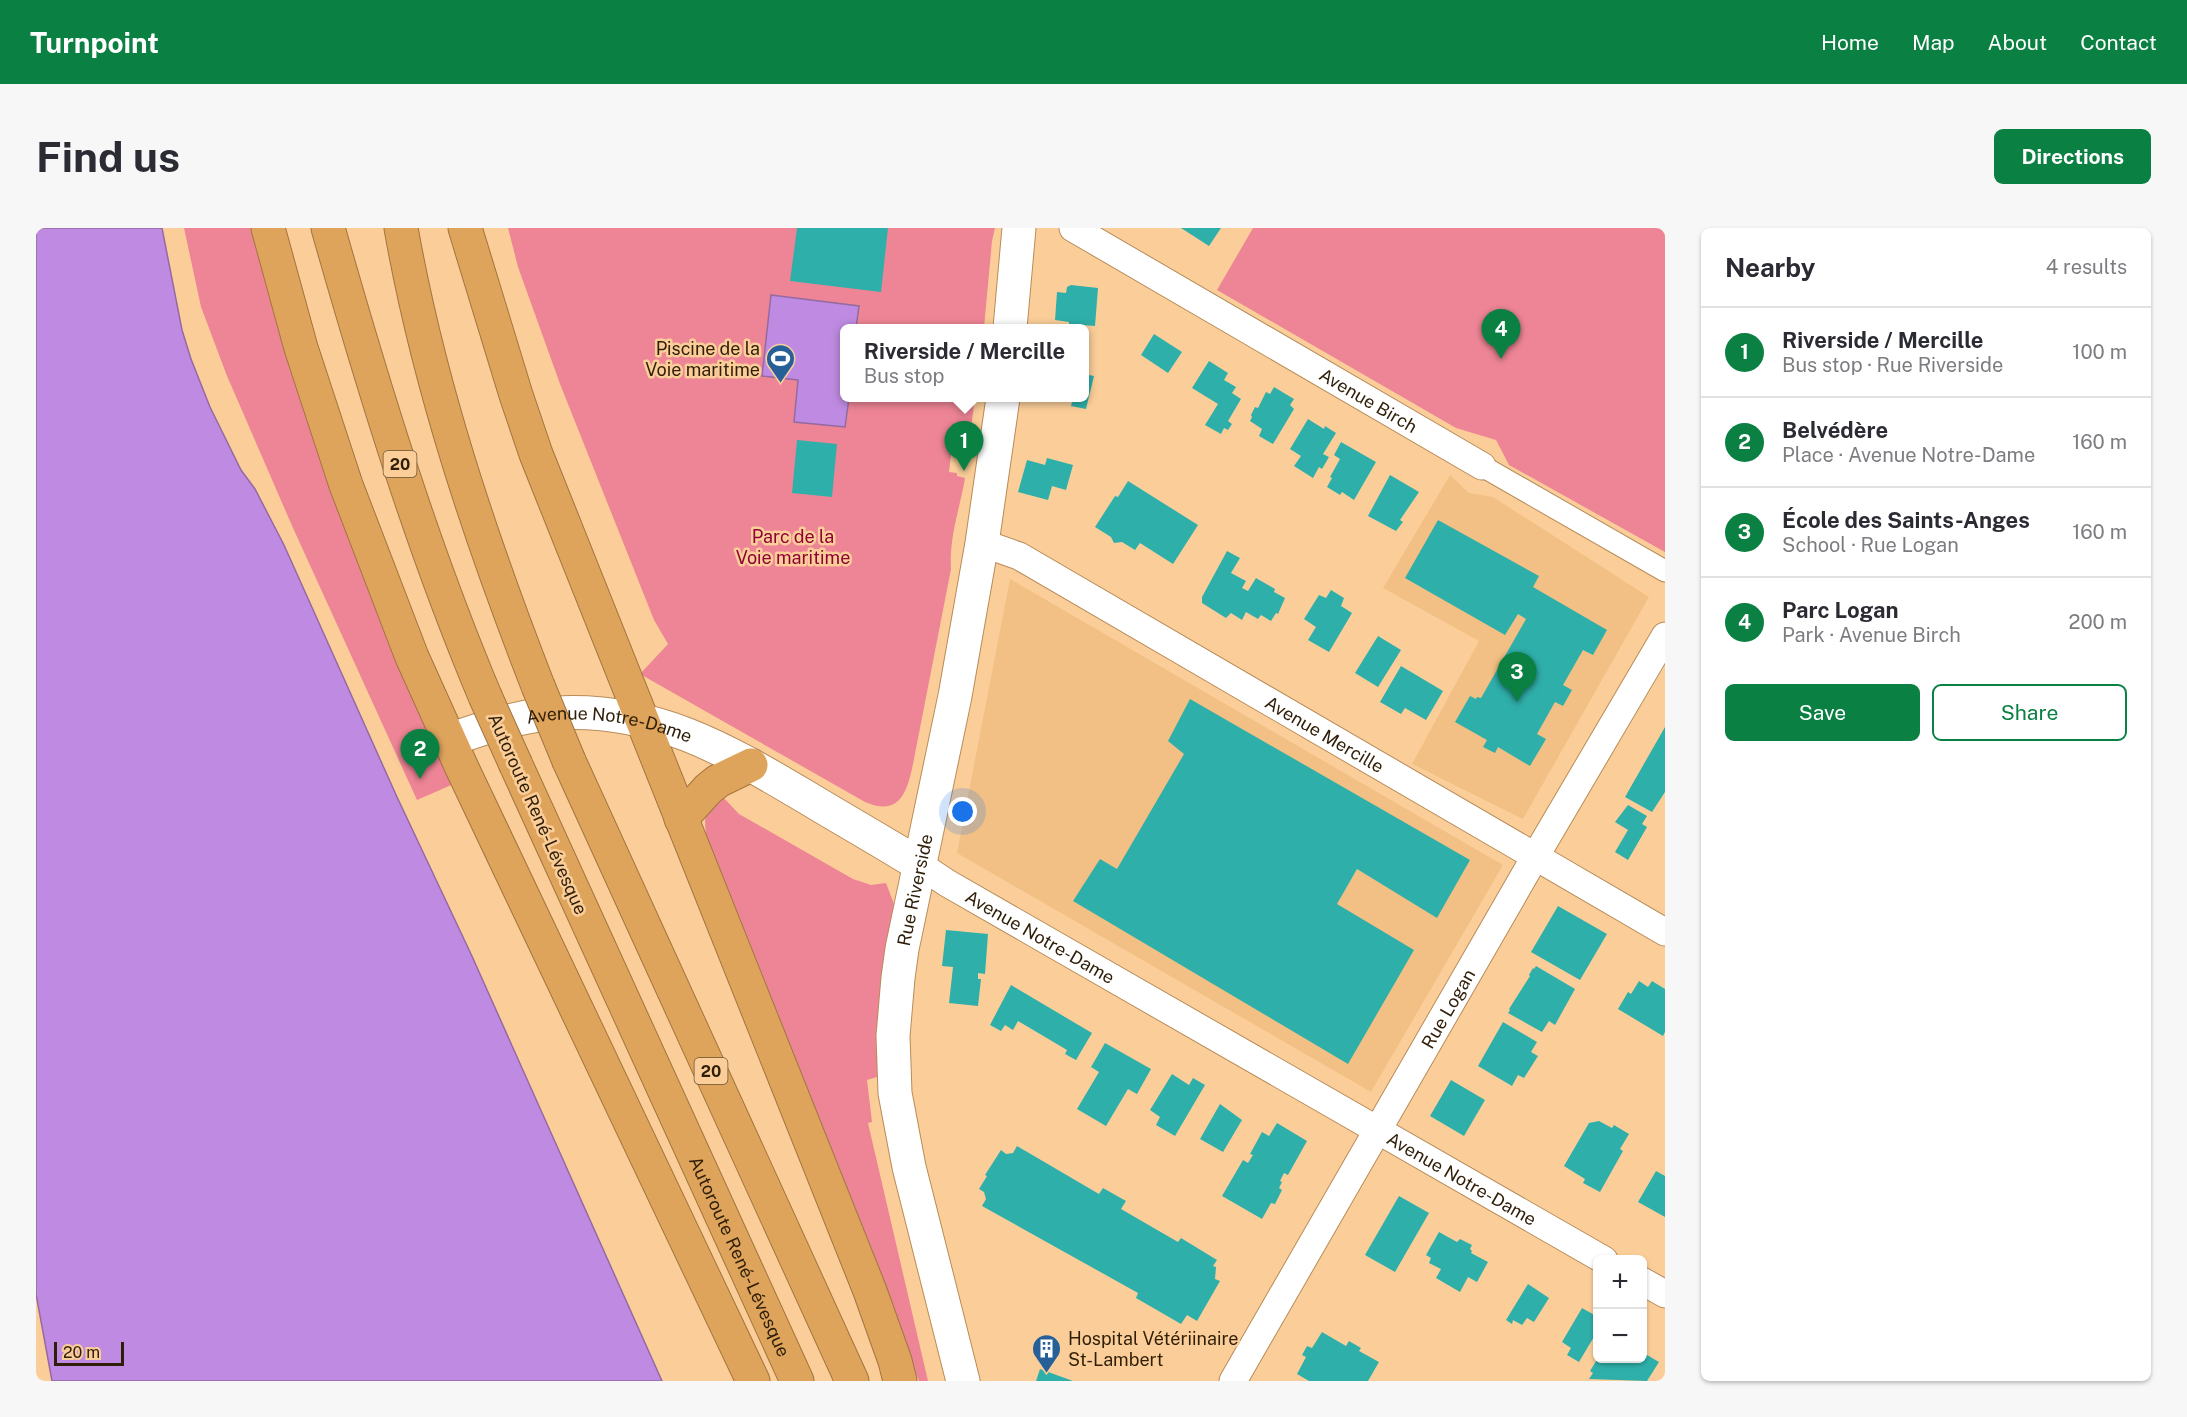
<!DOCTYPE html>
<meta charset="utf-8">
<style>
:root{--surface:#fff;--page:#f7f7f7;--text:#2b2b33;--muted:#7c7c81;--line:#e1e1e2;--accent:#0b8043}
body{margin:0;font-family:"Public Sans",sans-serif;background:var(--page);color:var(--text)}
.controls{position:absolute;right:18px;bottom:18px;display:grid;overflow:hidden;border-radius:9px;box-shadow:0 2px 4px #0004}
.controls button{width:54px;height:54px;display:grid;place-items:center;padding:0;border:0;border-bottom:2px solid var(--line);background:var(--surface);color:var(--text);font:30px sans-serif}
.scale{position:absolute;left:18px;bottom:15px;width:70px;box-sizing:border-box;padding-left:6px;border:3px solid #2f1e08;border-top:0;font-size:16px;line-height:21px;white-space:nowrap;color:#2f1e08;-webkit-text-stroke:4px #fbce99;paint-order:stroke}
.you{position:absolute;left:927px;top:584px;width:21px;height:21px;margin:-15px;border:4px solid #fff;border-radius:50%;background:#1a73e8;box-shadow:0 0 0 9px #1a73e833}
.badge{display:grid;place-items:center;width:39px;height:39px;border-radius:50%;background:var(--accent);color:#fff;font-size:20px;font-weight:700}
.pin{position:absolute;translate:-50% -50px;filter:drop-shadow(0 2px 3px #0008)}
.pin::after{content:'';position:absolute;top:32px;width:21px;height:18px;background:inherit;clip-path:polygon(0 0,100% 0,50% 100%)}
.popup{position:absolute;left:804px;top:96px;width:249px;height:78px;box-sizing:border-box;display:grid;place-content:center;border-radius:9px;background:var(--surface);filter:drop-shadow(0 2px 4px #0005);font-size:20px;white-space:nowrap;color:var(--muted)}
.popup b{font-size:22px;color:var(--text)}
.popup::after{content:'';position:absolute;left:50%;top:100%;margin-left:-12px;border:12px solid transparent;border-top-color:var(--surface)}
.list{margin:0;padding:0;list-style:none}
h2{display:flex;justify-content:space-between;align-items:center;height:78px;margin:0;padding:0 24px;font-size:26px}
h2 small{font-size:20px;font-weight:400;color:var(--muted)}
.list li{display:grid;grid-template-columns:39px 1fr auto;gap:18px;align-items:center;box-sizing:border-box;height:90px;padding:0 24px;border-top:2px solid var(--line)}
.list b{display:block;font-size:22px;white-space:nowrap}
.list p{margin:0;font-size:20px;white-space:nowrap;color:var(--muted)}
.list em{font-size:20px;font-style:normal;color:var(--muted)}
.actions{display:flex;gap:12px;padding:18px 24px}
.actions a{flex:1;padding:14px 0;border:2px solid var(--accent);border-radius:9px;text-align:center;font-size:21px;color:var(--accent)}
.actions .main{background:var(--accent);color:#fff}
.map{position:relative;flex:none;width:1629px;height:1153px;overflow:hidden;border-radius:9px}
header{display:flex;align-items:center;gap:36px;box-sizing:border-box;height:84px;padding:0 30px;background:var(--accent);color:#fff}
header strong{font-size:28px}
nav{display:flex;gap:33px;margin-inline-start:auto;font-size:21px}
.intro{display:flex;align-items:center;justify-content:space-between;box-sizing:border-box;height:144px;padding:0 36px}
h1{margin:0;font-size:42px}
.button{padding:15px 27px;border-radius:9px;background:var(--accent);color:#fff;font-size:21px;font-weight:700}
main{display:flex;gap:36px;padding:0 36px}
aside{flex:1;background:var(--surface);border-radius:9px;box-shadow:0 2px 4px #0004}
.map>svg:first-child{display:block}
.built{fill:#f2c084}
.green{fill:#ee8596}
.water{fill:#bf8be2;stroke:#946aa1;stroke-width:1.5}
.building{fill:#2fafa9}
.lines{fill:none;stroke-linecap:round;stroke-linejoin:round}
.pedestrian-casing{stroke:#b78c59;stroke-width:23}
.minor-casing{stroke:#b78c59;stroke-width:29}
.tertiary-casing{stroke:#b78c59;stroke-width:35}
.motorway-casing{stroke:#a1753f;stroke-width:35}
.pedestrian{stroke:#fff;stroke-width:21}
.minor{stroke:#fff;stroke-width:27}
.tertiary{stroke:#fff;stroke-width:33}
.motorway{stroke:#dea45c;stroke-width:33}
.motorway-bridge-casing{stroke:#a1753f;stroke-width:35;stroke-linecap:butt}
.motorway-bridge{stroke:#dea45c;stroke-width:33}
.labels{text-anchor:middle;dominant-baseline:central;stroke-width:5;stroke-linejoin:round;paint-order:stroke}
.shield{fill:#fbce99;stroke:#6c5334;stroke-width:1.5}
.shield-label{font-size:16px;font-weight:bold;fill:#2f1e08}
.poi-label{font-size:18px;fill:#2f1e08;stroke:#fbce99;text-anchor:end}
.street-label{font-size:18px;fill:#2f1e08;stroke:#fbce99}
.park-label{font-size:18px;fill:#8e0235;stroke:#fbce99}
</style>
<header>
<strong>Turnpoint</strong>
<nav><a>Home</a><a>Map</a><a>About</a><a>Contact</a></nav>
</header>
<div class="intro"><h1>Find us</h1><a class="button">Directions</a></div>
<main>
<div class="map">
<svg width="1629" height="1153" viewBox="0 0 1629 1153">
<rect width="100%" height="100%" fill="#fbce99"/>
<path class="built" d="M1414,247L1433,265L1457,269L1613,369L1487,591L1376,536L1443,413L1347,360Z
M974,351L1467,637L1335,864L921,625Z"/>
<path class="green" d="M148,0H222L420,555L381,572L257,300L191,148L165,79Z
M472,0H959L956,13L948,100H808V170H939L932,222H924L923,228L915,227L913,244L921,245V248L929,250C924,280 913,309 915,341L877,536C871,564 864,589 829,574L604,446L632,416L618,392L524,156L482,39Z
M1217,0H1629V324L1473,237L1460,212L1420,200L1181,62Z
M686,568L703,586L817,651L835,657L850,655L858,676L847,739L843,780L841,849L831,852L836,894L832,895L892,1153H883L671,628L669,592L672,579Z"/>
<path class="water" d="M0,0H126L146,102L155,131L174,179L205,242L219,261L248,317L361,569L435,726L626,1153H16L0,1066Z
M735,67L823,78L820,100H808V170H813L809,199L758,194L762,152L726,148Z"/>
<path class="building" d="M761,0H852L845,64L754,53Z
M1145,0H1185L1173,18Z
M1035,57L1062,60L1059,98L1033,96V94L1019,92L1021,64L1030,65L1031,59Z
M1118,106L1146,124L1132,145L1105,127Z
M1173,133L1192,145L1188,152L1200,159L1196,165L1205,171L1192,193L1196,196L1192,202L1188,200L1185,206L1169,197L1182,176L1156,160Z
M1048,146L1058,148L1050,181L1035,178L1037,170H1048Z
M1238,159L1258,171L1254,177L1258,181L1237,216L1223,208L1226,201L1214,193L1216,189L1215,187L1219,179L1222,180L1230,164L1234,166Z
M1272,191L1288,201L1289,198L1300,205L1287,226L1293,229L1286,241L1283,239L1277,250L1258,238L1265,228L1254,221Z
M761,212L801,216L796,269L756,265Z
M1305,214L1340,234L1318,272L1306,264L1304,267L1291,259L1296,250L1294,249L1304,231L1298,227Z
M1011,230L1037,237L1030,262L1016,258L1012,272L982,264L991,232L1009,237Z
M1354,247L1383,264L1364,292L1367,294L1360,303L1332,288Z
M1092,253L1162,297L1137,336L1104,315L1099,322L1086,314L1078,315L1075,309L1059,299L1079,268L1082,269Z
M1402,292L1503,348L1497,359L1571,402L1557,427L1547,422L1527,457L1536,462L1527,478L1519,474L1501,506L1510,511L1494,538L1462,519L1459,525L1447,519L1451,512L1419,494L1434,468L1440,471L1441,469L1445,470L1490,391L1482,386L1469,407L1369,350Z
M1191,323L1204,330L1195,345L1210,353L1206,360L1212,363L1220,350L1239,361L1238,364L1249,370L1242,386L1240,385L1235,393L1225,387L1222,391L1210,384L1206,392L1195,385L1190,390L1166,375V369Z
M1295,362L1308,370L1305,378L1316,385L1293,424L1272,412L1280,399L1268,391L1283,367L1290,370Z
M1342,408L1365,422L1342,459L1319,445Z
M1365,438L1407,463L1390,492L1369,480L1365,486L1344,474Z
M1154,471L1434,632L1401,690L1321,641L1301,676L1378,722L1312,836L1037,673L1064,631L1081,641L1148,526L1132,513Z
M1629,499V564L1616,584L1589,569Z
M1592,577L1611,588L1606,596L1611,599L1592,632L1579,624L1592,602L1579,594Z
M1522,678L1571,706L1544,752L1495,724Z
M910,702L952,706L949,746L942,745V751H945L942,778L913,775L917,739L906,738Z
M1500,738L1539,761L1519,797L1513,793L1506,804L1472,785L1474,782L1473,781L1494,748L1493,747L1497,740L1498,741Z
M1603,753L1612,759L1616,753L1629,761V804L1627,808L1582,781L1592,764L1595,766Z
M975,757L1056,805L1040,832L1029,826L1031,822L982,793L977,802L969,797L965,803L954,797Z
M1467,794L1501,814L1495,824L1502,828L1488,850L1482,847L1476,858L1442,838Z
M1069,815L1115,841L1101,866L1092,861L1070,898L1041,881L1063,844L1055,839Z
M1136,846L1153,857L1157,850L1169,857L1139,908L1120,897L1124,889L1114,882Z
M1415,852L1449,872L1428,908L1394,888Z
M1184,876L1206,892L1187,924L1164,911Z
M1563,893L1576,900L1578,897L1593,906L1584,921L1587,923L1564,964L1547,955L1549,951L1528,938L1553,895Z
M1241,895L1271,913L1252,947L1248,945L1244,953L1246,954L1243,960L1246,962L1239,976L1235,975L1226,991L1186,968L1207,932L1212,935L1217,927L1214,926L1226,904L1233,908Z
M981,918L1063,966L1067,960L1090,973L1085,981L1142,1014L1145,1010L1181,1032L1177,1038L1180,1039L1179,1051L1184,1053L1161,1093L1151,1087L1145,1096L1100,1070L1102,1065L946,978L950,971L948,964L943,961L951,948L949,947L965,922L970,926L977,925Z
M1620,943L1629,948V989L1602,974Z
M1363,968L1393,985L1359,1044L1329,1027Z
M1403,1004L1421,1014L1424,1011L1436,1017L1434,1021L1436,1023L1435,1025L1452,1034L1441,1054L1432,1049L1424,1064L1400,1050L1405,1041L1393,1035L1395,1030L1390,1027Z
M1492,1056L1513,1070L1498,1094L1491,1090L1486,1097L1477,1092L1476,1096L1470,1092Z
M1546,1080L1562,1089V1102L1543,1134L1531,1127L1535,1120L1526,1114Z
M1286,1104L1310,1118L1313,1113L1325,1120L1323,1123L1343,1134L1332,1153H1273L1261,1146L1270,1129L1266,1127L1271,1118L1276,1120Z
M1606,1124L1623,1134L1611,1153L1553,1151L1557,1145L1554,1143L1562,1130H1606Z
M1004,1141L1037,1153H1000Z"/>
<g class="lines">
<defs>
<path id="pedestrian" d="M1446,238L1629,343"/>
<g id="minor">
<path id="s1" d="M1037,0L1446,238"/>
<path id="s2" d="M946,315L983,328L1629,704"/>
<path id="s3" d="M884,637L911,655L1568,1032"/>
<path d="M1606,1053L1629,1066"/>
<path id="s4" d="M1197,1153L1499,629L1629,408"/>
</g>
<g id="tertiary">
<path d="M974,100L983,0"/>
<path id="s5" d="M413,512C448,500 482,488 519,485C618,479 689,521 770,569C808,592 847,614 884,637"/>
<path id="s6" d="M927,1153L873,939L859,865L857,808L862,750L866,721L919,468L946,315L967,170"/>
</g>
<g id="motorway">
<path d="M232,0L265,120L310,257L376,429L426,540L717,1153"/>
<path d="M292,0C337,158 385,316 449,468"/>
<path d="M365,0C393,158 444,309 502,458"/>
<path d="M429,0L480,167L500,226L834,1063L859,1133L864,1153"/>
<path d="M533,533L816,1153"/>
<path id="s7" d="M480,537L761,1153"/>
<path d="M645,591L672,561L682,553L715,537"/>
</g>
</defs>
<use href="#pedestrian" class="pedestrian-casing"/>
<use href="#minor" class="minor-casing"/>
<use href="#tertiary" class="tertiary-casing"/>
<use href="#motorway" class="motorway-casing"/>
<use href="#pedestrian" class="pedestrian"/>
<use href="#minor" class="minor"/>
<use href="#tertiary" class="tertiary"/>
<use href="#motorway" class="motorway"/>
<defs>
<path id="motorway-bridge" d="M502,458L533,533
M449,468L480,537"/>
</defs>
<use href="#motorway-bridge" class="motorway-bridge-casing"/>
<use href="#motorway-bridge" class="motorway-bridge"/>
</g>
<defs>
<symbol id="stadium-pin" viewBox="-11 -11 22 30"><path d="M0 17L-7.5 6A9.5 9.5 0 1 1 7.5 6Z" fill="#276098" stroke="#fbce99"/><path d="M0-5a6.5 5 0 1 0 0 10a6.5 5 0 1 0 0-10ZM-3.5-1.8h7v3.6h-7Z" fill="#fff"/></symbol>
<symbol id="building-pin" viewBox="-11 -11 22 30"><path d="M0 17L-7.5 6A9.5 9.5 0 1 1 7.5 6Z" fill="#276098" stroke="#fbce99"/><path d="M-4-6H4V6H1V3H-1V6H-4ZM-2.5-4.3h1.7v1.8h-1.7ZM.8-4.3h1.7v1.8H.8ZM-2.5-1h1.7V.8h-1.7ZM.8-1h1.7V.8H.8Z" fill="#fff"/></symbol>
</defs>
<g fill-rule="evenodd">
<use href="#stadium-pin" x="728" y="114" width="33" height="45"/>
<use href="#building-pin" x="994" y="1104" width="33" height="45"/>
</g>
<g class="labels">
<g class="shield">
<rect x="347.5" y="223" width="33" height="26" rx="4.5"/>
<rect x="658.5" y="830" width="33" height="26" rx="4.5"/>
</g>
<g class="shield-label">
<text x="364" y="236">20</text>
<text x="675" y="843">20</text>
</g>
<g class="poi-label">
<text x="724" y="120">Piscine de la<tspan x="724" dy="21">Voie maritime</tspan></text>
<text x="1032" y="1110" text-anchor="start">Hospital Vétériinaire<tspan x="1032" dy="21">St-Lambert</tspan></text>
</g>
<g class="street-label">
<text stroke="none"><textPath href="#s1" startOffset="342">Avenue Birch</textPath></text>
<text stroke="none"><textPath href="#s5" startOffset="165">Avenue Notre-Dame</textPath></text>
<text stroke="none"><textPath href="#s2" startOffset="393">Avenue Mercille</textPath></text>
<text transform="translate(502 586) rotate(66)">Autoroute René-Lévesque</text>
<text stroke="none"><textPath href="#s6" startOffset="501">Rue Riverside</textPath></text>
<text stroke="none"><textPath href="#s3" startOffset="140">Avenue Notre-Dame</textPath></text>
<text stroke="none"><textPath href="#s4" startOffset="430">Rue Logan</textPath></text>
<text stroke="none"><textPath href="#s3" startOffset="626">Avenue Notre-Dame</textPath></text>
<text stroke="none"><textPath href="#s7" startOffset="540">Autoroute René-Lévesque</textPath></text>
</g>
<g class="park-label">
<text x="757" y="308">Parc de la<tspan x="757" dy="21">Voie maritime</tspan></text>
</g>
</g>
</svg>
<div class="controls">
<button>+</button>
<button>−</button>
</div>
<div class="scale">20 m</div>
<div class="you"></div>
<div class="pin badge" style="left:928px;top:243px">1</div>
<div class="popup"><b>Riverside / Mercille</b>Bus stop</div>
<div class="pin badge" style="left:384px;top:551px">2</div>
<div class="pin badge" style="left:1481px;top:474px">3</div>
<div class="pin badge" style="left:1465px;top:131px">4</div>
</div>
<aside>
<h2>Nearby<small>4 results</small></h2>
<ul class="list">
<li><span class="badge">1</span><div><b>Riverside / Mercille</b><p>Bus stop · Rue Riverside</p></div><em>100 m</em></li>
<li><span class="badge">2</span><div><b>Belvédère</b><p>Place · Avenue Notre-Dame</p></div><em>160 m</em></li>
<li><span class="badge">3</span><div><b>École des Saints-Anges</b><p>School · Rue Logan</p></div><em>160 m</em></li>
<li><span class="badge">4</span><div><b>Parc Logan</b><p>Park · Avenue Birch</p></div><em>200 m</em></li>
</ul>
<div class="actions"><a class="main">Save</a><a>Share</a></div>
</aside>
</main>
